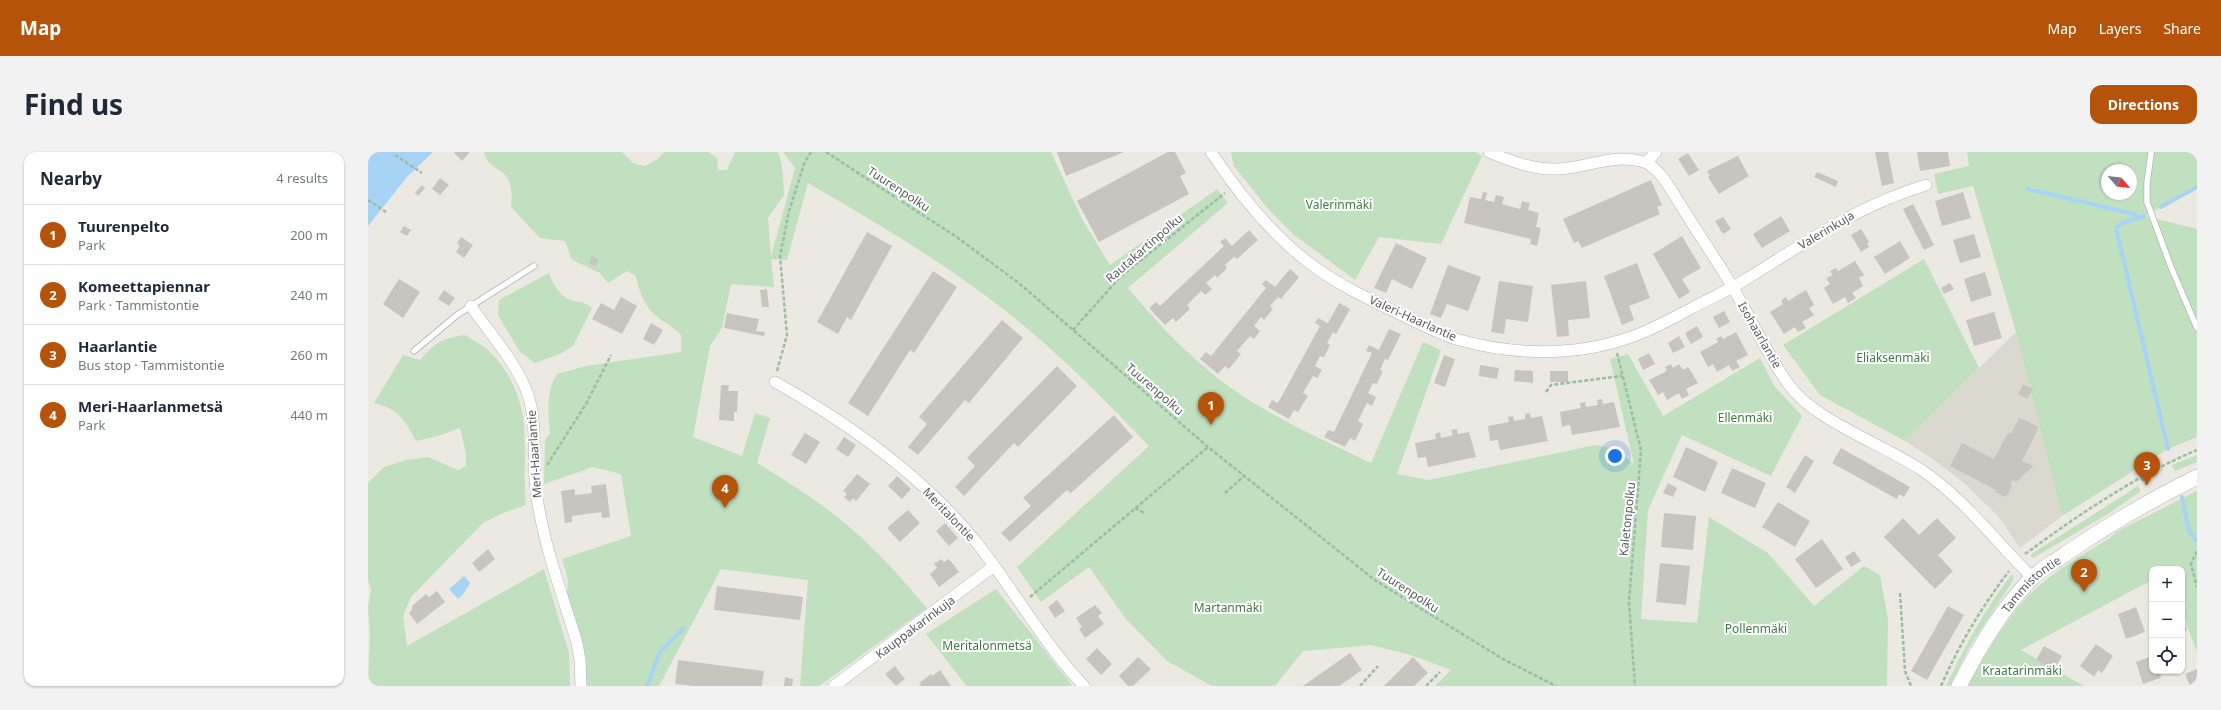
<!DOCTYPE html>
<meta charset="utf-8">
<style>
:root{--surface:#fff;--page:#f2f2f3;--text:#1f2937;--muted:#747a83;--line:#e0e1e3;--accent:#b45309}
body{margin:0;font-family:"Noto Sans",sans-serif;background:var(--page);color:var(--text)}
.controls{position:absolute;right:12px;bottom:12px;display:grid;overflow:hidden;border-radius:8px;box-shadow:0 1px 3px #0004}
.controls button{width:36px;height:36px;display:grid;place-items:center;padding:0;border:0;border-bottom:1px solid var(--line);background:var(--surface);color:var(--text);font:20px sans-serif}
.compass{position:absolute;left:1733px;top:12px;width:36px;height:36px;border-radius:50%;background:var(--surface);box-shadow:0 1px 3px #0004;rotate:118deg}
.you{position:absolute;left:1247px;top:304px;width:14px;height:14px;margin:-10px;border:3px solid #fff;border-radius:50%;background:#1a73e8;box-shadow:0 0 0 6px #1a73e833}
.badge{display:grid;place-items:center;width:26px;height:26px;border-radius:50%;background:var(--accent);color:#fff;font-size:13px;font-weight:700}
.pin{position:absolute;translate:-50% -33px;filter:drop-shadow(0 1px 2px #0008)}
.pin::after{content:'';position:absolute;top:21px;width:14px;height:12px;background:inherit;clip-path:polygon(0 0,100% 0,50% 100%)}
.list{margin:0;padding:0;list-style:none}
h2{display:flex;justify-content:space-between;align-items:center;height:52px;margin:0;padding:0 16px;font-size:17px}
h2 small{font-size:13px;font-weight:400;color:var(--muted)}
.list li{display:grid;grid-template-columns:26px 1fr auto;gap:12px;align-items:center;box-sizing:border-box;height:60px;padding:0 16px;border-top:1px solid var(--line)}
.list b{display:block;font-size:15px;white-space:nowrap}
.list p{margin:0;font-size:13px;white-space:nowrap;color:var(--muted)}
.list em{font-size:13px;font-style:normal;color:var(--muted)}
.icon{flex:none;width:22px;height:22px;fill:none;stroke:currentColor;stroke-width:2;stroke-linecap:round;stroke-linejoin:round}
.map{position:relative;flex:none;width:1829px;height:534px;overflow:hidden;border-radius:12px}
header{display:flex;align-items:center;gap:24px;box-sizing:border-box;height:56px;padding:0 20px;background:var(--accent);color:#fff}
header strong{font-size:19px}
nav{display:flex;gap:22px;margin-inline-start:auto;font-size:14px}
.intro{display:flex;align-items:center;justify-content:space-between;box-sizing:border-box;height:96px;padding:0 24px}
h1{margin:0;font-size:28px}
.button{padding:10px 18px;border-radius:12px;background:var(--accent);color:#fff;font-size:14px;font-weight:700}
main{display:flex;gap:24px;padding:0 24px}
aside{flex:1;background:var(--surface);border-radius:12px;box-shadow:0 1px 3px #0004}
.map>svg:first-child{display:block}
.education{fill:#dbd8cf}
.green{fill:#c0e0c0;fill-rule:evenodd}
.water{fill:#a7d3f5}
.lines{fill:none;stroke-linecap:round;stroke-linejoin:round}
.stream{stroke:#a7d3f5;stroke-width:4}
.building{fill:#c8c5c0}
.lane-casing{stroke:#b2b4b7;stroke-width:7}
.street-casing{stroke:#b2b4b7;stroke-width:12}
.secondary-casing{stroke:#b3b6ba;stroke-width:16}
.path{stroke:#99bea3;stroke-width:2.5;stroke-dasharray:4 2;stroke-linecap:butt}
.lane{stroke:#fff;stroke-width:5.5}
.street{stroke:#fff;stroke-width:11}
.secondary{stroke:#fff;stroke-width:15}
.labels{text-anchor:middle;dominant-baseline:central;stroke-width:4;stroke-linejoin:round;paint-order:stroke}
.street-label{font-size:12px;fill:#5a5d60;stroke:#fff}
.park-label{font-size:12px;fill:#3d7d40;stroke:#fff}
</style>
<header>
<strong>Map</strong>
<nav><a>Map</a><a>Layers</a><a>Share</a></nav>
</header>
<div class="intro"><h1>Find us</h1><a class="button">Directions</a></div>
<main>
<aside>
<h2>Nearby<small>4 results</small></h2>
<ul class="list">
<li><span class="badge">1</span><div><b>Tuurenpelto</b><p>Park</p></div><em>200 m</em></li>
<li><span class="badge">2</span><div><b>Komeettapiennar</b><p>Park · Tammistontie</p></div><em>240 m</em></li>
<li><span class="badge">3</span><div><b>Haarlantie</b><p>Bus stop · Tammistontie</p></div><em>260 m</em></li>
<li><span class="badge">4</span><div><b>Meri-Haarlanmetsä</b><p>Park</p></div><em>440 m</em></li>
</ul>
</aside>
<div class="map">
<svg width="1829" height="534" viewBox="0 0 1829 534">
<rect width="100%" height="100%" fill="#ebe9e1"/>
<path class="education" d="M1648,180L1694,364L1652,396L1631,365L1596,331L1562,305L1537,289Z"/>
<path class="green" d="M116,0H254L265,11L276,14L290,7L296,0H340L349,6L350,18H359L367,0H409L412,4L415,23L416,43L400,66L403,105L427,16L415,0H683L714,67L742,113L849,37L860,51L760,136C785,166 811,194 841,219C889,259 947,284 1003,311L1055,190L1073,198L1029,322L1061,328L1227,293L1248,297L1266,312L1242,207L1260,202L1295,264L1392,206L1407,235L1434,264L1403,324L1314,283L1280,358L1273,467L1329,471L1341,365L1400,401L1446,454L1496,414L1512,423L1520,468L1519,534H1067L1083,518L1043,503L1003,493L935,499L907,534H844L799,509L758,467L721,415L673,450L649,415L781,294C732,243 683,193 626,150C568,106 504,68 440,31L419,108L403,107L406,135L363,132L354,176L342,194L325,285L374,304L387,261L402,266L389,311C420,330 451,349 479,373C509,398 534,427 559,456L451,534H432L440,428L353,417L291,534H217V502L199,442L200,428L194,407L263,384L253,322L225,315L176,332L177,288L182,281C180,260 178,240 189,222L218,214L313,200V183C303,172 294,170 285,161C276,153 270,136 268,124L259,119L240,131L232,121L204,108L197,89L172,86L143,55C144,45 145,30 136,22C127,14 120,14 116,0Z
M863,0H1107L1114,4L1073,92L1011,85L987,128L925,82L900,57L866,14Z
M1599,0H1829V35L1777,64L1829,77V285L1800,297L1694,364L1648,180L1605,34L1570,42L1566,22L1601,14ZM1739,18H1763V42H1739Z
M1556,107L1611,216L1537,289L1452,243L1415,193Z
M181,121C184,130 191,143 200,147C211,152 211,146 224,156L205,194L192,202L167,211L152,200L130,163L131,148Z
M97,183C106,189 117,194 124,202C142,220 154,248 156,273C158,300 155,326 158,353L135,361L115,371L43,445L35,464L39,494L176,417L201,501L202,534H0L2,483L0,455L3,437L0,428V331L16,315L38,308L60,305L90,318L98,314V301L92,276L70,284L48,289C36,267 31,257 6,251L35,203L52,208C66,191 75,186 97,183Z
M1829,303V310L1807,319L1804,313Z
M1770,334L1773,339L1740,362L1665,406L1662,403Z
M1829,339V501L1814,459V417H1784V428L1653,498L1716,534H1598C1617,505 1634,472 1658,446C1682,421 1713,404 1742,386L1748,380Z
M1644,422L1646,427L1602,494L1582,534H1578C1597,494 1617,457 1644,422Z
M628,437L704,533V534H597L598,533L558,482Z"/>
<path class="water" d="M0,0H65L39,25L0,74Z
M96,424L102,431L96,441L90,447L81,437Z"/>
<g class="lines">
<path class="stream" d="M1660,37L1766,62L1772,66
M1793,55L1829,35
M1776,64L1754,71L1748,76L1800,297
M1814,345L1821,379L1829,389
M279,534L292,500L315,477"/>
</g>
<path class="building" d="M87,0H102L94,9L86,1Z
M689,0H756L698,24Z
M800,0H807L818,21L812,24L821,42L731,90L709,49Z
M1507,0H1520L1526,31L1514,34Z
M1549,0H1580L1582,14L1552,19Z
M1320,1L1331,18L1321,24L1310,7Z
M1370,4L1381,24L1351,42L1340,25L1342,24L1339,19Z
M1449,20L1470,29L1468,35L1446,25Z
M72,26L81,33L72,43L64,37Z
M1283,28L1294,53L1289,55L1292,62L1214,96L1210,89L1206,91L1195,67Z
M54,33L57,36L50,44L47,41Z
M1115,40L1119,41L1117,48L1126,50L1128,43L1136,45L1134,52L1152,57L1154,49L1162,51L1160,58L1171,61L1168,75L1173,76L1169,94L1162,92L1163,87L1096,71L1102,45L1113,47Z
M1595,40L1603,66L1574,74L1567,49Z
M1545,52L1566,93L1556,98L1535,57Z
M1413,64L1422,79L1394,96L1385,82Z
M1355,65L1363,77L1355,82L1347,69Z
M36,74L43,78L39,84L32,80Z
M1493,77L1501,90L1499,91L1501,95L1493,100L1483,83Z
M881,78L890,88L869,107L866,105L857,113L859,116L849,126L847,123L838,131L844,137L837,143L833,139L819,153L822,157L808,170L805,166L797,173L781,156L788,150L792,154L856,94L852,90L857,86L864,94Z
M499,80L524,94L483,168L479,165L470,182L449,170Z
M1606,82L1613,105L1592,111L1585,88Z
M1314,84L1333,116L1314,127L1322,140L1311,147L1285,102Z
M93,85L105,93L96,106L88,100L92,94L89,91Z
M1532,89L1542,106L1517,122L1506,105Z
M1028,91L1059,106L1044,137L1024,127L1018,141L1006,136Z
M224,104L231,108L228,114L221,111Z
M1487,109L1496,123L1491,126L1495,134L1484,141L1488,146L1480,151L1477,145L1465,152L1456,136L1462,132L1458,126L1465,123L1462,119L1468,116L1470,119Z
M1269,111L1282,146L1261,154L1266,168L1254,173L1236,124Z
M1080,113L1113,125L1100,159L1079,152L1073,166L1062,162Z
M922,117L931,125L913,147L910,145L902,154L905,157L896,168L893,165L886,174L892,179L886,187L882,184L869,199L873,202L861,217L857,214L850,222L832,207L838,200L843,204L898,136L894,132L898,128L907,135Z
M565,119L589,135L546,201L542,198L500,264L480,251Z
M1617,120L1624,143L1603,150L1596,127Z
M31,127L52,140L35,166L15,152Z
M1131,129L1165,134L1160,170L1138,167L1136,182L1123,180Z
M1218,129L1222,166L1200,168L1201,184L1189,185L1183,133Z
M1582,131L1586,137L1576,142L1573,136Z
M399,137L401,155H394L392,138Z
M76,138L87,146L81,154L70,147Z
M1438,138L1446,153L1441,156L1446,163L1434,170L1438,176L1430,180L1427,175L1416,182L1402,160L1415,152L1413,149L1418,145L1420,149Z
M253,145L269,154L254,182L224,167L233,151L246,158Z
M971,151L982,157L968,182L965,180L959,191L962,193L956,205L952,204L947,214L954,218L949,226L945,224L935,241L940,244L930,260L926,258L921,267L900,255L904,248L910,251L952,174L947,171L950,166L960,171Z
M1356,159L1362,170L1351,176L1345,165Z
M1626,160L1634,186L1606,194L1598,168Z
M359,161L391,167L388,179L397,180L396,184L356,176Z
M634,168L655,186L601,251L597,248L550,303L540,295L559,272L551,265Z
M283,171L295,178L286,193L275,187Z
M1329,174L1335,185L1323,192L1317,181Z
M1021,177L1033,182L1020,208L1017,207L1012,218L1015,219L1009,232L1005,231L1000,241L1008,245L1004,254L999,251L990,269L995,272L987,289L982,286L977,295L956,285L960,278L966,280L1004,201L998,199L1001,193L1011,198Z
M1368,180L1380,203L1368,209L1372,215L1364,219L1361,213L1349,220L1345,212L1340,215L1332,200L1350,190L1348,187L1353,184L1355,187Z
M1311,184L1317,195L1305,201L1300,191Z
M1281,201L1287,212L1275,218L1270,207Z
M1076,203L1087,207L1077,235L1066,231Z
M1303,212L1305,216L1311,212L1315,218L1320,215L1330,231L1318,237L1321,243L1314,247L1311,241L1299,248L1295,240L1290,243L1281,228L1299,219L1297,215Z
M1112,213L1131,216L1129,227L1111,224Z
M689,214L709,234L650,295L646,291L596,344L587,335L607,314L599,306Z
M1147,218L1165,219V231L1146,229Z
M1182,219H1200V230H1182Z
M1655,232L1665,237L1659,247L1650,242Z
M353,233H361L360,239H370L369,260H366V269L351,268Z
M1234,247L1235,252L1246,250L1252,275L1204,283L1202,273L1194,275L1192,260L1213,256L1212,251L1217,250L1218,255L1230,253L1229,248Z
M1162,261L1163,266L1174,264L1180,289L1132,298L1130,288L1122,289L1120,274L1141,270L1140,265L1145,264L1146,269L1157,267V262Z
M746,263L765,285L703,341L699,338L642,390L633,381L663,354L655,346Z
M1651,266L1671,275L1654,309L1665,314L1648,330L1644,328L1642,333L1644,334L1638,345L1627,340L1628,338L1582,314L1594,291L1626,307L1640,281L1643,282Z
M1089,277L1090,282L1101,280L1108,305L1060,315L1058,305L1050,306L1047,291L1068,287L1067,282L1072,280L1073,286L1085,283L1083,278Z
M437,281L452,290L438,312L423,303Z
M476,285L488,293L480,305L468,297Z
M1318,295L1350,310L1337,340L1305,325Z
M1473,296L1542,335L1536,345L1531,342L1529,347L1464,311Z
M1437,303L1446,309L1427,341L1418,335Z
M1364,316L1398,331L1387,356L1353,341Z
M489,322L502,332L488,349L485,346L482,350L476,345L479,342L475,339Z
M529,324L543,337L534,347L520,334Z
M1300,331L1309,336L1305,345L1295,341Z
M238,332L242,365L234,366L233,360L204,364V370L197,371L193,339L207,337V343L224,341L223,334Z
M1410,350L1442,369L1427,395L1394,375Z
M540,358L552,371L532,390L519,376Z
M1296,361L1328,364L1325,398L1293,395Z
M1535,366L1551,383L1569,366L1588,386L1570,403L1585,419L1567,437L1516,385Z
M577,371L590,386L581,394L568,379Z
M1454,387L1475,417L1448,436L1427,407Z
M120,397L127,407L111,420L104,411Z
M1486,399L1493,409L1483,415L1477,405Z
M573,407L576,410L581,407L591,420L571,435L562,422L569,416L566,412Z
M1292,411L1322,414L1318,453L1288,450Z
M349,434L435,445L432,468L346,458Z
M69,439L77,450L49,472L41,461L44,458V454L58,442L61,445Z
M689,448L697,459L687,466L680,455Z
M727,453L734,461L730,464L736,472L717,486L711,477L714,475L708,466Z
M1580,454L1596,463L1559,528L1543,519Z
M1768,455L1777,480L1758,487L1750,462Z
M1814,463L1819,478L1814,480Z
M1728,492L1745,504L1734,521L1730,518L1726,525L1712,514Z
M1676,494L1694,504L1686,518L1668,508Z
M729,496L744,512L733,523L718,507Z
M982,501L994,518L971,534H935Z
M1784,504V519H1794L1795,522L1792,523L1793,526L1775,532L1768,510Z
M770,505L783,517L765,534H760L751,524Z
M1045,505L1060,521L1046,534H1016Z
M310,508L396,519L394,534H326L307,532Z
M527,514L537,527L528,534L517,522Z
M1829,517V532L1822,534L1817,522Z
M572,518L583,534H551L553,532L551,531L563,522L564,524Z
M417,525L425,527L424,534H416Z"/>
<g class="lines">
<defs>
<path id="lane" d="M1783,1L1779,31V50L1803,115L1829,176
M46,199L89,163L166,114"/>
<path id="street" d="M843,0C872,44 905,85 948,116C973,134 1001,147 1028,160C1048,170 1067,180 1088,187C1143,203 1205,205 1260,186C1282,179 1303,167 1324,156C1341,147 1359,139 1375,129C1436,92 1488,54 1558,33
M1121,0C1142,9 1166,18 1190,17C1223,15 1246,0 1279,11C1296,21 1306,44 1317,60C1333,86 1350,110 1365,136C1384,168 1399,203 1421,233C1446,268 1514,292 1552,317C1596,346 1627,389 1664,425
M1279,10L1288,0
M103,154C121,181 150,212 160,243C170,274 164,307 168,339C175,391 194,442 209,491L212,508L213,534
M407,230C482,272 555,324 609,391C646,438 675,491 716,534
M466,534L626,414"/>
<g id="secondary">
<path id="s1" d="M1591,534C1611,496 1633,457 1664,426C1673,417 1685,411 1696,403C1738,374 1783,348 1829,325"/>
</g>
</defs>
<use href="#lane" class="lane-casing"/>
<use href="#street" class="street-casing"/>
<use href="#secondary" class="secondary-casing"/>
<path class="path" d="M458,0L590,86L652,132L840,295L1008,429L1135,507L1188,534
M27,3L54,21
M0,48L18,60
M705,178L753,124L857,41
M1249,201L1273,298L1261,450L1267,534
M409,219L419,183L412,104L421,59L436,12L443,0
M1178,240L1183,233L1254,224
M179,313L218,252L243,203
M1773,326L1779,333
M857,341L876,324
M767,356L776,361
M1829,399L1823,412L1829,435
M1657,402C1710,363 1769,323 1829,298
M1532,441L1537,519L1543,534
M662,445L840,295
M992,534L1010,514
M1058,534L1072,520
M1573,534C1592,491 1613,456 1641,419"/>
<use href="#lane" class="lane"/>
<use href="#street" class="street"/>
<use href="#secondary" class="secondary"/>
</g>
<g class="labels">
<g class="street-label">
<text transform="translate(531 37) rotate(33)">Tuurenpolku</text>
<text transform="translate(1458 78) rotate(-31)">Valerinkuja</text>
<text transform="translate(776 96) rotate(-41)">Rautakartinpolku</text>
<text transform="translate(1045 166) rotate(24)">Valeri-Haarlantie</text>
<text transform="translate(1392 183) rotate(60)">Isohaarlantie</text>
<text transform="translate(787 237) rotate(41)">Tuurenpolku</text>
<text transform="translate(166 302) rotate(-94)">Meri-Haarlantie</text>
<text transform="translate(581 362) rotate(46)">Meritalontie</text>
<text transform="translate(1259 367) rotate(-84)">Kaletonpolku</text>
<text stroke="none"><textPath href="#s1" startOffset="126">Tammistontie</textPath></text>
<text transform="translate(1040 438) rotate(33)">Tuurenpolku</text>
<text transform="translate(547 475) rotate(-37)">Kauppakarinkuja</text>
</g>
<g class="park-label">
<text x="971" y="52">Valerinmäki</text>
<text x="1525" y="205">Eliaksenmäki</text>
<text x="1377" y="265">Ellenmäki</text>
<text x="860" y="455">Martanmäki</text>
<text x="1388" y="476">Pollenmäki</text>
<text x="619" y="493">Meritalonmetsä</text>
<text x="1654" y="518">Kraatarinmäki</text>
</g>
</g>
</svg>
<div class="controls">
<button>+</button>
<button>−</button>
<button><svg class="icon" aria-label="locate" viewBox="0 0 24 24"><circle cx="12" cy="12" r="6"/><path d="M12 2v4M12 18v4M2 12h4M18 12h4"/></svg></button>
</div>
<svg class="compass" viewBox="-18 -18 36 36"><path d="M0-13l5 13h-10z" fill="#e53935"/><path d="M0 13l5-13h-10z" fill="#747a83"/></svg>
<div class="you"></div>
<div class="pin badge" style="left:843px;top:273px">1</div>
<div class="pin badge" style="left:1716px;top:440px">2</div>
<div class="pin badge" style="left:1779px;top:333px">3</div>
<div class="pin badge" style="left:357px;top:356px">4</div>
</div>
</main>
